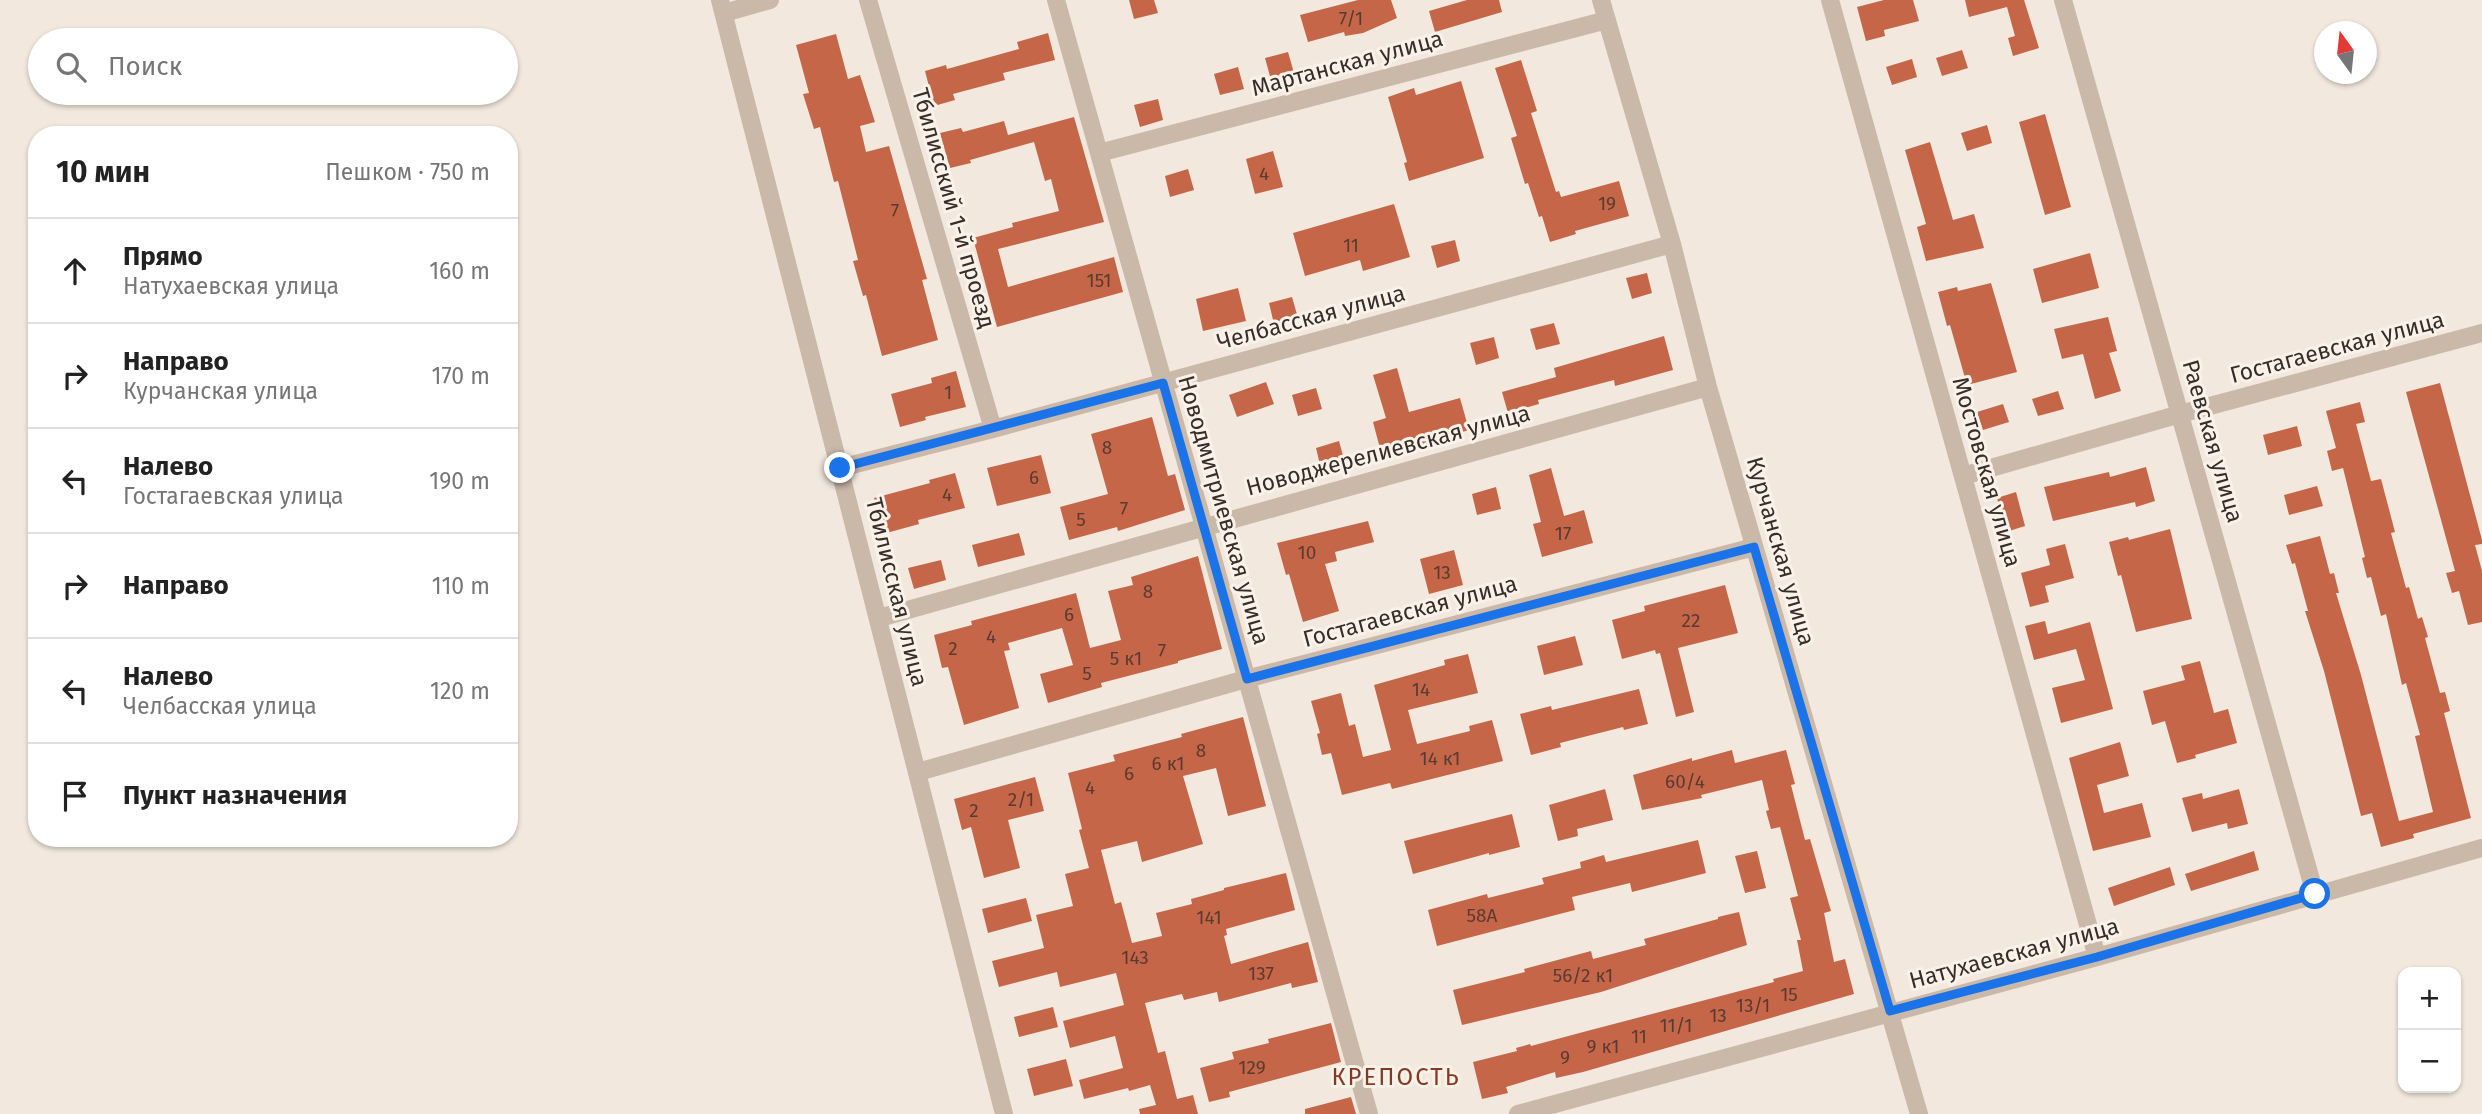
<!DOCTYPE html>
<html lang="ru">
<meta charset="utf-8">
<style>
:root{--surface:#fff;--page:#f6f6f6;--text:#222;--muted:#767676;--line:#e0e0e0}
body{margin:0;font-family:"Fira Sans",sans-serif;background:var(--page);color:var(--text)}
.controls{position:absolute;right:21px;bottom:21px;display:grid;overflow:hidden;border-radius:14px;box-shadow:0 2px 5px #0004}
.controls button{width:63px;height:63px;display:grid;place-items:center;padding:0;border:0;border-bottom:2px solid var(--line);background:var(--surface);color:var(--text);font:35px sans-serif}
.compass{position:absolute;left:2314px;top:21px;width:63px;height:63px;border-radius:50%;background:var(--surface);box-shadow:0 2px 5px #0004;rotate:345deg}
.stop{position:absolute;width:21px;height:21px;margin:-16px;border:5px solid #1a73e8;border-radius:50%;background:#fff}
.stop.end{background:#1a73e8;border-color:#fff;box-shadow:0 2px 7px #0008}
.list{margin:0;padding:0;list-style:none}
h2{display:flex;justify-content:space-between;align-items:center;height:91px;margin:0;padding:0 28px;font-size:30px}
h2 small{font-size:23px;font-weight:400;color:var(--muted)}
.list li{display:grid;grid-template-columns:46px 1fr auto;gap:21px;align-items:center;box-sizing:border-box;height:105px;padding:0 28px;border-top:2px solid var(--line)}
.list b{display:block;font-size:26px;white-space:nowrap}
.list p{margin:0;font-size:23px;white-space:nowrap;color:var(--muted)}
.list em{font-size:23px;font-style:normal;color:var(--muted)}
.icon{flex:none;width:38px;height:38px;fill:none;stroke:currentColor;stroke-width:2;stroke-linecap:round;stroke-linejoin:round}
.map{position:relative;flex:none;width:2482px;height:1114px;overflow:hidden}
.search{position:absolute;background:var(--surface);box-shadow:0 2px 5px #0004;left:28px;top:28px;width:490px;height:77px;display:flex;align-items:center;gap:18px;box-sizing:border-box;padding:0 24px;border-radius:38px;color:var(--muted);font-size:26px}
.panel{position:absolute;background:var(--surface);box-shadow:0 2px 5px #0004;left:28px;top:126px;width:490px;height:721px;border-radius:28px}
.map>svg:first-child{display:block}
.building{fill:#c56648}
.lines{fill:none;stroke-linecap:round;stroke-linejoin:round}
.minor{stroke:#cab8a9;stroke-width:18}
.route{stroke:#1a73e8;stroke-width:9}
.labels{text-anchor:middle;dominant-baseline:central;stroke-width:6;stroke-linejoin:round;paint-order:stroke}
.number-label{font-size:19px;fill:#5a3b31}
.street-label{font-size:23px;fill:#372d29;stroke:#faf2e9}
.neighbourhood-label{font-size:24px;letter-spacing:2px;fill:#863a22;stroke:#faf2e9}
</style>
<div class="map">
<svg width="2482" height="1114" viewBox="0 0 2482 1114">
<rect width="100%" height="100%" fill="#f2e8dd"/>
<path class="building" d="M1129,0H1154L1158,13L1134,19Z
M1358,0H1391L1397,18L1363,33L1345,36L1344,32L1308,42L1300,15Z
M1467,0H1499L1502,12L1435,32L1429,11Z
M1884,0H1913L1919,21L1884,30L1885,36L1866,41L1857,7Z
M1965,0H2024L2039,48L2013,56L2008,38L2015,36L2007,7L1969,17Z
M1048,33L1055,60L1003,73L1005,80L953,94L955,100L934,106L925,71L946,65L947,69L1019,49L1017,42Z
M836,34L848,79L860,75L875,122L860,126L866,152L889,146L927,279L922,280L938,340L882,356L866,295L863,296L853,261L858,260L838,181L834,182L820,127L814,129L803,94L809,93L796,45Z
M1962,50L1968,68L1942,76L1936,58Z
M1288,52L1294,73L1271,80L1265,58Z
M1912,59L1917,77L1892,85L1886,67Z
M1521,60L1537,111L1531,113L1556,192L1559,191L1561,197L1619,181L1629,216L1575,231L1576,234L1550,242L1542,216L1539,217L1528,183L1525,184L1511,138L1517,136L1495,68Z
M1238,67L1244,89L1220,95L1214,74Z
M1461,81L1484,158L1409,181L1404,163L1407,162L1388,97L1414,88L1416,95Z
M1158,99L1163,120L1140,127L1134,105Z
M2045,114L2071,207L2045,215L2019,122Z
M1074,117L1104,222L998,249L1008,287L1114,257L1123,292L997,327L973,238L1013,227L1012,223L1059,211L1051,179L1045,181L1034,142L970,160L971,163L950,168L940,133L961,128L963,132L1004,121L1008,135Z
M1987,125L1992,143L1967,151L1961,133Z
M1930,142L1953,220L1974,214L1984,248L1926,261L1917,227L1926,224L1905,150Z
M1273,151L1283,187L1255,194L1246,159Z
M1188,169L1194,190L1170,197L1165,176Z
M1394,204L1410,257L1363,271L1360,260L1305,276L1293,233Z
M1455,240L1460,261L1437,268L1431,246Z
M2090,253L2099,288L2042,303L2033,269Z
M1647,273L1652,293L1632,299L1626,278Z
M1991,283L2017,372L1967,385L1950,325L1947,326L1938,292L1957,287L1958,291Z
M1238,288L1246,321L1203,331L1196,299Z
M1292,297L1298,318L1274,324L1269,303Z
M2108,317L2117,351L2109,353L2121,391L2095,399L2083,354L2062,359L2054,329Z
M1554,323L1560,344L1536,350L1530,329Z
M1664,336L1673,370L1615,386L1614,380L1538,400L1539,404L1508,413L1502,392L1556,377L1554,368Z
M1494,337L1499,358L1476,365L1470,343Z
M1397,368L1409,412L1460,398L1469,430L1382,456L1373,422L1386,418L1373,375Z
M956,371L966,407L925,417L926,420L900,427L891,394L932,383L931,378Z
M1266,382L1274,404L1237,417L1229,395Z
M2440,383L2482,540V544L2475,545L2482,571V622L2468,625L2459,591L2452,593L2446,573L2455,571L2406,392Z
M1316,388L1322,409L1298,416L1292,395Z
M2058,391L2064,409L2038,416L2032,399Z
M2360,402L2365,422L2356,424L2371,481L2381,479L2395,532L2391,533L2406,588L2409,587L2418,619L2422,617L2428,637L2425,638L2440,693L2445,692L2450,711L2444,713L2471,818L2413,834L2414,838L2381,847L2372,813L2361,816L2324,671L2305,611H2308L2295,563L2292,564L2286,545L2320,536L2330,574L2334,573L2339,593H2336L2361,675L2399,821L2433,812L2415,736L2420,735L2406,683L2402,685L2386,614L2381,616L2371,577L2367,578L2362,558L2365,557L2343,468L2332,471L2327,451L2336,448L2326,411Z
M2003,404L2009,422L1983,430L1977,412Z
M1152,417L1168,476L1175,474L1185,510L1118,531L1117,527L1069,540L1060,507L1108,494L1091,434Z
M2297,426L2302,446L2268,455L2263,435Z
M1339,441L1345,463L1321,469L1316,448Z
M1041,455L1051,493L997,506L987,468Z
M2146,467L2155,501L2136,507L2135,502L2053,521L2044,487L2109,472L2110,477Z
M1551,468L1564,516L1584,510L1593,543L1542,557L1533,524L1541,522L1529,475Z
M955,473L965,508L918,520L919,524L883,534L874,498L930,483L929,480Z
M2317,486L2323,506L2289,515L2284,495Z
M1496,487L1501,509L1477,515L1472,494Z
M2016,492L2025,526L2006,532L1997,498Z
M1368,521L1374,542L1335,552L1337,561L1325,564L1339,611L1303,622L1289,574L1286,575L1277,543Z
M2170,529L2192,619L2136,632L2121,575L2118,576L2109,542L2128,537L2129,540Z
M1019,533L1025,555L978,567L972,545Z
M2065,544L2074,578L2045,586L2049,602L2030,607L2021,573L2050,565L2046,549Z
M1454,550L1463,585L1429,594L1420,559Z
M1198,556L1222,649L1178,661V663L1101,683L1102,687L1048,703L1040,674L1073,665L1062,628L1008,643L1010,650L1004,651L1019,708L964,725L948,667L942,668L934,635L972,625L971,621L1076,593L1090,648L1121,640L1108,591L1133,585L1131,577Z
M941,560L946,580L914,589L908,568Z
M1725,585L1738,633L1678,648L1694,712L1676,717L1660,653L1656,654L1655,650L1622,659L1612,620L1645,611L1644,606Z
M2045,621L2048,634L2090,622L2113,709L2061,723L2052,688L2085,680L2076,649L2034,660L2025,626Z
M1575,636L1583,665L1544,675L1537,646Z
M1468,654L1478,693L1408,710L1417,744L1470,731L1469,726L1492,720L1503,761L1392,789L1390,783L1342,795L1331,753L1322,755L1317,734L1320,733L1311,701L1341,693L1349,726L1355,724L1363,757L1391,750L1374,685L1445,665L1444,660Z
M2200,661L2214,713L2228,709L2237,743L2195,755L2196,758L2177,763L2165,721L2152,725L2143,691L2185,680L2181,666Z
M1639,689L1648,724L1624,730L1623,727L1560,743L1561,747L1531,755L1520,714L1551,706L1552,710Z
M1243,717L1266,806L1228,816L1216,768L1183,776L1203,844L1142,862L1137,841L1101,850L1115,904L1121,902L1132,943L1162,936L1156,913L1192,904L1191,899L1224,890V888L1286,873L1295,910L1226,929L1227,935L1224,936L1231,964L1308,942L1318,982L1292,988L1291,983L1219,1002L1217,992L1184,1000L1182,994L1145,1003L1158,1053L1165,1051L1177,1099L1193,1095L1198,1114H1140L1139,1109L1156,1105L1150,1085L1129,1091L1128,1088L1084,1099L1079,1080L1123,1068L1115,1036L1070,1048L1063,1021L1124,1005L1116,973L1060,987L1057,972L999,987L992,961L1044,948L1036,915L1073,906L1065,874L1089,868L1079,830L1082,829L1068,773L1115,761L1113,755L1182,737L1181,734Z
M2120,742L2129,776L2097,785L2104,813L2142,803L2151,837L2093,851L2069,758Z
M1732,750L1735,763L1786,750L1795,784L1791,785L1805,840L1810,839L1831,911L1824,913L1834,962L1845,959L1854,994L1583,1072L1556,1078L1555,1072L1506,1087L1508,1093L1482,1099L1473,1062L1517,1051L1516,1048L1530,1044L1531,1046L1587,1031L1774,982L1773,979L1803,971L1797,940H1801L1790,898L1798,896L1780,827L1771,829L1766,811L1769,810L1762,780L1701,795L1702,798L1642,810L1633,775L1692,758V761Z
M1035,777L1044,811L1008,820L1020,868L984,878L971,827L962,830L954,799Z
M1605,789L1613,820L1577,829L1578,836L1558,841L1549,805Z
M2239,789L2248,824L2228,829L2227,823L2192,832L2182,798L2202,793L2203,799Z
M1512,814L1520,847L1489,855V853L1413,874L1404,841Z
M1698,840L1706,873L1632,892L1630,883L1572,897L1575,910L1437,946L1428,910L1487,894L1488,898L1544,884L1542,878L1581,868L1580,862L1604,855L1606,862Z
M1757,851L1766,888L1745,893L1735,856Z
M2254,851L2259,870L2191,891L2185,874Z
M2170,867L2175,885L2114,906L2108,888Z
M1026,898L1032,921L988,933L982,909Z
M1739,912L1747,945L1601,992L1462,1025L1453,990L1525,972L1524,969L1591,951L1593,959L1646,945L1644,939L1718,919V917Z
M1053,1007L1058,1027L1019,1037L1014,1017Z
M1331,1023L1341,1062L1229,1092L1230,1097L1209,1102L1200,1068L1234,1059L1232,1052L1269,1043L1268,1039Z
M1066,1059L1073,1086L1034,1096L1027,1069Z
M1351,1097L1356,1114H1305V1109Z"/>
<g class="lines">
<path class="minor" d="M720,0L1004,1114
M868,0L993,429
M1056,0L1369,1114
M1601,0L1672,244L1708,387L1919,1114
M1830,0L2097,957
M2063,0L2315,894
M724,13L770,0
M1099,153L1607,20
M840,468L993,429L1672,244
M1963,476L2180,414L2482,333
M879,618L1708,387
M918,772L1246,679L1754,547
M1518,1114L2097,957L2482,848"/>
</g>
<g class="lines">
<path class="route" d="M840,468L1163,383L1247,679L1754,547L1890,1011L2097,957L2315,894"/>
</g>
<g class="labels">
<g class="number-label">
<text x="1351" y="18">7/1</text>
<text x="1264" y="173">4</text>
<text x="1607" y="203">19</text>
<text x="895" y="210">7</text>
<text x="1351" y="245">11</text>
<text x="1099" y="280">151</text>
<text x="948" y="392">1</text>
<text x="1107" y="447">8</text>
<text x="1034" y="477">6</text>
<text x="947" y="494">4</text>
<text x="1124" y="508">7</text>
<text x="1081" y="519">5</text>
<text x="1563" y="533">17</text>
<text x="1307" y="552">10</text>
<text x="1442" y="572">13</text>
<text x="1148" y="591">8</text>
<text x="1069" y="614">6</text>
<text x="1691" y="620">22</text>
<text x="991" y="636">4</text>
<text x="953" y="648">2</text>
<text x="1162" y="650">7</text>
<text x="1126" y="658">5 к1</text>
<text x="1087" y="673">5</text>
<text x="1421" y="689">14</text>
<text x="1201" y="750">8</text>
<text x="1440" y="758">14 к1</text>
<text x="1168" y="763">6 к1</text>
<text x="1129" y="773">6</text>
<text x="1685" y="781">60/4</text>
<text x="1090" y="787">4</text>
<text x="1021" y="799">2/1</text>
<text x="974" y="810">2</text>
<text x="1482" y="915">58А</text>
<text x="1209" y="917">141</text>
<text x="1135" y="957">143</text>
<text x="1261" y="973">137</text>
<text x="1583" y="975">56/2 к1</text>
<text x="1789" y="994">15</text>
<text x="1753" y="1005">13/1</text>
<text x="1718" y="1015">13</text>
<text x="1676" y="1025">11/1</text>
<text x="1639" y="1036">11</text>
<text x="1603" y="1046">9 к1</text>
<text x="1565" y="1057">9</text>
<text x="1252" y="1067">129</text>
</g>
<g class="street-label">
<text transform="translate(1347 63) rotate(-15)">Мартанская улица</text>
<text transform="translate(954 208) rotate(74)">Тбилисский 1-й проезд</text>
<text transform="translate(1311 317) rotate(-15)">Челбасская улица</text>
<text transform="translate(2337 347) rotate(-15)">Гостагаевская улица</text>
<text transform="translate(2213 441) rotate(74)">Раевская улица</text>
<text transform="translate(1388 450) rotate(-15)">Новоджерелиевская улица</text>
<text transform="translate(1987 472) rotate(74)">Мостовская улица</text>
<text transform="translate(1224 510) rotate(74)">Новодмитриевская улица</text>
<text transform="translate(1781 551) rotate(74)">Курчанская улица</text>
<text transform="translate(897 592) rotate(76)">Тбилисская улица</text>
<text transform="translate(1410 611) rotate(-15)">Гостагаевская улица</text>
<text transform="translate(2014 953) rotate(-15)">Натухаевская улица</text>
</g>
<g class="neighbourhood-label">
<text x="1396" y="1077">КРЕПОСТЬ</text>
</g>
</g>
</svg>
<div class="controls">
<button>+</button>
<button>−</button>
</div>
<svg class="compass" viewBox="-18 -18 36 36"><path d="M0-13l5 13h-10z" fill="#e53935"/><path d="M0 13l5-13h-10z" fill="#767676"/></svg>
<div class="stop" style="left:2315px;top:894px"></div>
<div class="stop end" style="left:840px;top:468px"></div>
<div class="search"><svg class="icon" aria-label="search" viewBox="0 0 24 24"><circle cx="10" cy="10" r="6"/><path d="M15 15l6 6"/></svg>Поиск</div>
<section class="panel">
<h2>10 мин<small>Пешком · 750 m</small></h2>
<ul class="list">
<li><svg class="icon" aria-label="ahead" viewBox="0 0 24 24"><path d="M12 20V5M6 11l6-6 6 6"/></svg><div><b>Прямо</b><p>Натухаевская улица</p></div><em>160 m</em></li>
<li><svg class="icon" aria-label="right" viewBox="0 0 24 24"><path d="M7 20v-9h11M14 6l5 5-5 5"/></svg><div><b>Направо</b><p>Курчанская улица</p></div><em>170 m</em></li>
<li><svg class="icon" aria-label="left" viewBox="0 0 24 24"><path d="M17 20v-9H6M10 6l-5 5 5 5"/></svg><div><b>Налево</b><p>Гостагаевская улица</p></div><em>190 m</em></li>
<li><svg class="icon" aria-label="right" viewBox="0 0 24 24"><path d="M7 20v-9h11M14 6l5 5-5 5"/></svg><div><b>Направо</b></div><em>110 m</em></li>
<li><svg class="icon" aria-label="left" viewBox="0 0 24 24"><path d="M17 20v-9H6M10 6l-5 5 5 5"/></svg><div><b>Налево</b><p>Челбасская улица</p></div><em>120 m</em></li>
<li><svg class="icon" aria-label="arrive" viewBox="0 0 24 24"><path d="M6 21V4h12l-3 4 3 4H6"/></svg><div><b>Пункт назначения</b></div></li>
</ul>
</section>
</div>
